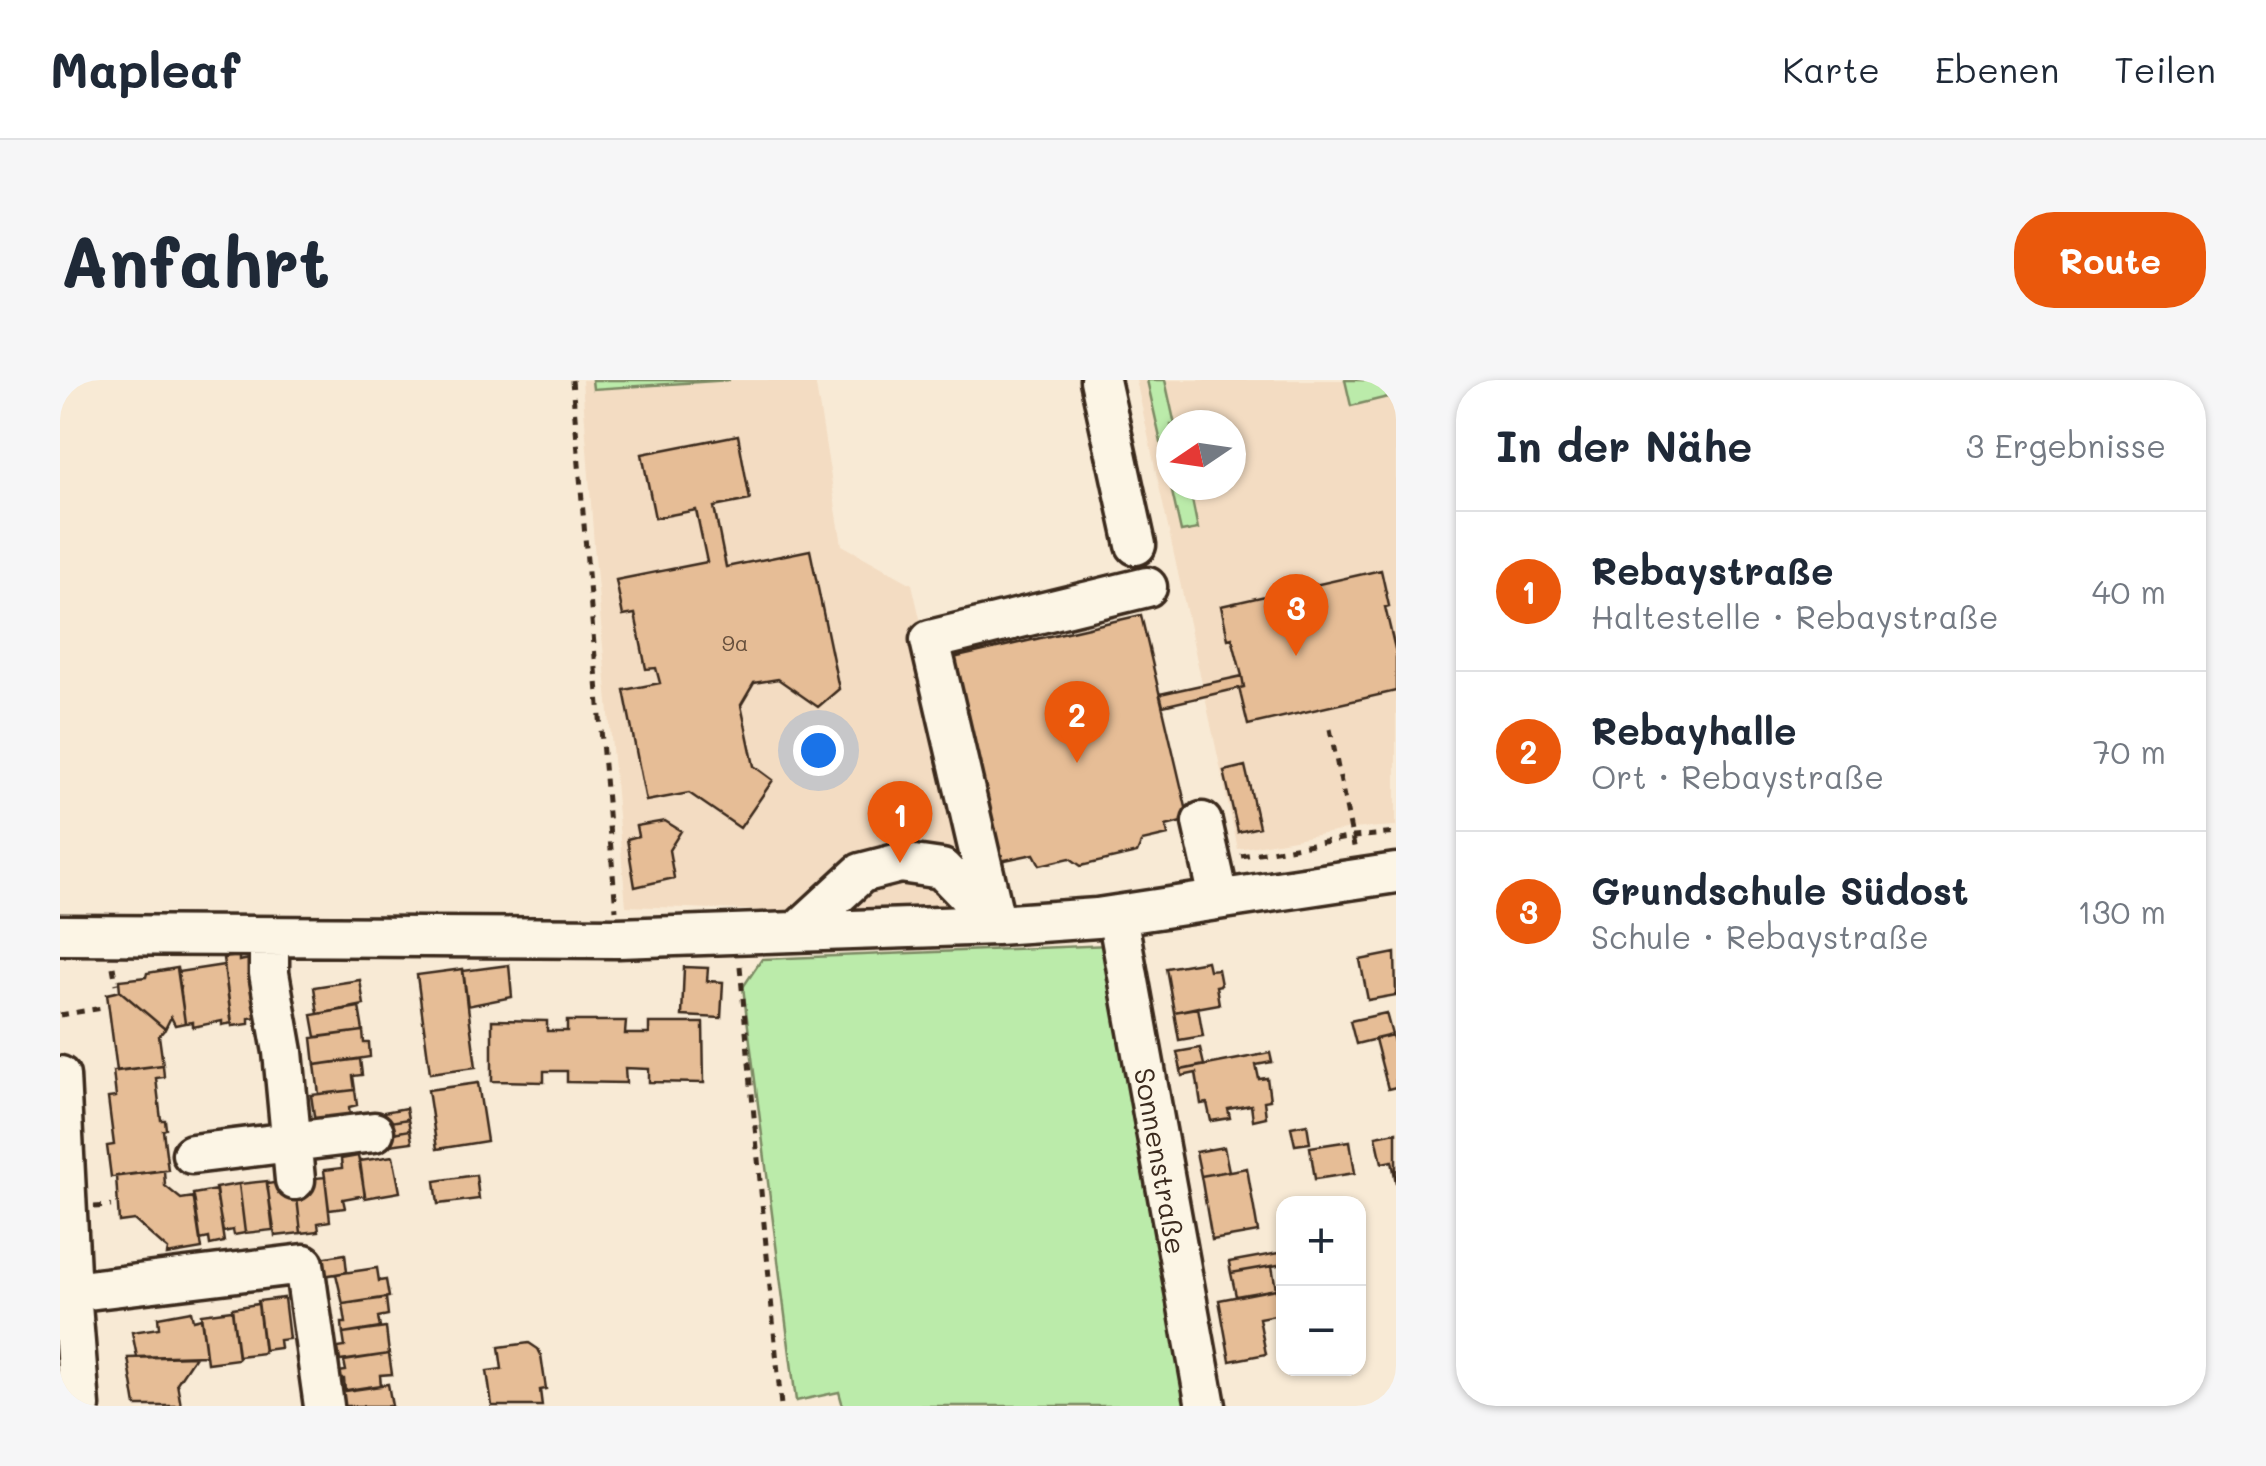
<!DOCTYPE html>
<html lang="de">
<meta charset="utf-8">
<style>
:root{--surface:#fff;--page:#f6f6f7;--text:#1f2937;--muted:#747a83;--line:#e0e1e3;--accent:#ea580c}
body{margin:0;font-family:Mali,sans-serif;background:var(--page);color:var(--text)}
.controls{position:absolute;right:30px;bottom:30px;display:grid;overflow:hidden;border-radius:20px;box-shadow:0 2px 8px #0004}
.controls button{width:90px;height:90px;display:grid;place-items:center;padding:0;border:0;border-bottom:2px solid var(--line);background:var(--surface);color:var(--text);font:50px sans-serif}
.compass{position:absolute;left:1096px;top:30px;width:90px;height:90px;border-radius:50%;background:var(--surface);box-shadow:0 2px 8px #0004;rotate:257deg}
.you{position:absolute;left:758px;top:370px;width:35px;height:35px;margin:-25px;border:8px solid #fff;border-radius:50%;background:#1a73e8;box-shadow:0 0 0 15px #1a73e833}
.badge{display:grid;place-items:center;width:65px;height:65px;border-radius:50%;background:var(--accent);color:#fff;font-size:32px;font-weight:700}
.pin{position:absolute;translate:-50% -82px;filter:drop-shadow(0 2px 5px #0008)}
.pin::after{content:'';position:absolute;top:52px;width:35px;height:30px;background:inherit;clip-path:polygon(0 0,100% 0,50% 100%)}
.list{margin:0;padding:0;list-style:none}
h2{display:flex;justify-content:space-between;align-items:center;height:130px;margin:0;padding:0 40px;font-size:42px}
h2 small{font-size:32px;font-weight:400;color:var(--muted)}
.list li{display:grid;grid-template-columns:65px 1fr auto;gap:30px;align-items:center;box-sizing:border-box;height:160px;padding:0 40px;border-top:2px solid var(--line)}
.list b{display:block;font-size:38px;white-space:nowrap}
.list p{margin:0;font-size:32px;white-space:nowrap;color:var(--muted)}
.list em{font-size:32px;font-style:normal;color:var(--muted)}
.map{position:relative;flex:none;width:1336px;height:1026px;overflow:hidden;border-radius:40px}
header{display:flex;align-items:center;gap:60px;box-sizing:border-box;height:140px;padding:0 50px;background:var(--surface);border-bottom:2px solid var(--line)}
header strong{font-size:48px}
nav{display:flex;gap:55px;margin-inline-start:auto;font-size:35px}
.intro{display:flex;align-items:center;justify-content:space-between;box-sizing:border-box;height:240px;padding:0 60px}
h1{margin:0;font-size:70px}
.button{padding:25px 45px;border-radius:40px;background:var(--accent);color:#fff;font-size:35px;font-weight:700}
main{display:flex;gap:60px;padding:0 60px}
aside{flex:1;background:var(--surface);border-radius:40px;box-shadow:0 2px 8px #0004}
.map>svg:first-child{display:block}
.built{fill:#f3dcc2;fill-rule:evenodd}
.green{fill:#bbebaa;stroke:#7b8a64;stroke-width:2.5}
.building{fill:#e6bd96;stroke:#3b2a1e;stroke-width:2.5}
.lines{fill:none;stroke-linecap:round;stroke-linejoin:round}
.minor-casing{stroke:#3b2a1e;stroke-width:45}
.path{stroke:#3b2a1e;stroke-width:5;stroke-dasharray:8 8;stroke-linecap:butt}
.minor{stroke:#fcf5e5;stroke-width:38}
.labels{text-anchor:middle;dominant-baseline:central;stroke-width:8;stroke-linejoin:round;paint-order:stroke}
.number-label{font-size:22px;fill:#664f3c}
.street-label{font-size:28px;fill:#3b2a1e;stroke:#fcf5e5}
</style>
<header>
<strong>Mapleaf</strong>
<nav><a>Karte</a><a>Ebenen</a><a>Teilen</a></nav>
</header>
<div class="intro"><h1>Anfahrt</h1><a class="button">Route</a></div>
<main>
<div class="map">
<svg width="1336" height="1026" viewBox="0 0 1336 1026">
<rect width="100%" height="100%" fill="#f8ead5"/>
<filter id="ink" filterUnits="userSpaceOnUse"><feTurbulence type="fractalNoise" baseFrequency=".01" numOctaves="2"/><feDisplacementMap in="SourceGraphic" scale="20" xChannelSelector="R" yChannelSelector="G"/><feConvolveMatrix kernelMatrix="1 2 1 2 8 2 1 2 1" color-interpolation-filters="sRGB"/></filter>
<g filter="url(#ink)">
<path class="built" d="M522,0H755L782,165L852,204L929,538L566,526L534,165Z
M1076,0H1336V446L1291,449L1178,469ZM1111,45H1171V105H1111Z"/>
<path class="green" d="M532,0H670L533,9Z
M1087,0H1105L1115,45H1111V105H1129L1138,149L1121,152Z
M1285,0H1336V15L1291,26Z
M1050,565L1128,1026H783L779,1012L736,1021L683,607L702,579Z"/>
<path class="building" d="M678,55L690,120L654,127L666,187L750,170L779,309L758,327L718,299L694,303L681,325L694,386L713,400L680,448L629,413L586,421L564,310L600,303L596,288L586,289L575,234L563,236L556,200L647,182L636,130L595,138L582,74Z
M1321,190L1329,226L1325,227L1336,273V311L1188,345L1179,308L1184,307L1182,296L1172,258L1168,259L1161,226Z
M1081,235L1129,440L1106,446L1108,455L1082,461L1077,473L1021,486L1010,478L980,485L974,474L940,481L893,278Z
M1182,296L1184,307L1103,326L1100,314Z
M1185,386L1199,447L1178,452L1164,391Z
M605,441L621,451L609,470L614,498L575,507L567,459L578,456L576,446Z
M1335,573L1336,615L1308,620L1300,580Z
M179,576V581L190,579L198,637L189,638V644L172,646L163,578Z
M1147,581L1149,590L1158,589L1161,605L1156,606L1159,624L1114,632L1106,588Z
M164,585L172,643L162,645V641L133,647V642L125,643L118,592Z
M449,585L452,617L407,626L403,591Z
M624,587L648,588L647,601L663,602L661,638L622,636Z
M117,588L125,643L115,645L111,637L105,649L60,611L59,600L86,597L87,593Z
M403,589L416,687L370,693L357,595Z
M300,600L304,625L258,634L254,607Z
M60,611L105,649L99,656L103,685L57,691L47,614Z
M299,627L303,651L256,657L252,635Z
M1138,627L1143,656L1119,660L1114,632Z
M1326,633L1332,655L1296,664L1290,641Z
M432,640L487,641V651H507V641H566L565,654H589V643H643L644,703L589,702V689L565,688L566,703L507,702V691H484V702L432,701Z
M303,651L304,663H309L310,677L255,685L252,658Z
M1332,655L1334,662H1336V707L1328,709L1315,659Z
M1140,668L1144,685L1121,690L1117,672Z
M1210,673L1212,682L1196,685L1199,699L1207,698L1210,720L1204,721L1206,737L1193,740L1191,725L1168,729L1170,738L1151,741L1147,723L1141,724L1136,693L1122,696L1121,690Z
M300,679L302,695L293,696L295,710L259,714L255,685Z
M103,685L104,697L96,698L101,740H105L106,749L103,750L108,790L51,797L47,766L54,765L48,718L56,717L53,691Z
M418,703L427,761L377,769L368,710Z
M295,710L297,725L289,727L290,737L255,742L251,715Z
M346,728L348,739L325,743L324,732Z
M348,739L350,750L327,754L325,743Z
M1247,744L1250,763L1235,765L1231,747Z
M350,750L352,762L329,765L327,754Z
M1336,752V803L1332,781L1322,783L1316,756Z
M1290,761L1295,793L1255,799L1250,767Z
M1164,767L1169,791L1141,796L1136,772Z
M298,776L305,815L283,819L285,828L269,830L264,790L282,788L281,779Z
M333,776L340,812L305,818L300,781Z
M1187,788L1198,852L1152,860L1141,796Z
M104,790L105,806L121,819L134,817L142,869L107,875L108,870L74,840L59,842L56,796Z
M416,795L419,819L378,824L375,801Z
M265,797L270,841L258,843L259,851L241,853L235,800Z
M235,800L241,853L215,856L207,804Z
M207,801L213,850L185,853L179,804Z
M179,804L185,853L174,855L173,850L163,852L155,808Z
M156,810L164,862L150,865L149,858L140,860L133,814Z
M1224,872V884L1171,893L1169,882Z
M285,874L287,892L263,896L260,878Z
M1212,886L1216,909L1176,916L1171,893Z
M317,888L319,901L326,900L329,917L283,924L276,894Z
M1216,909L1221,934L1199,938L1206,974L1170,981L1159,920Z
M224,918L229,959L219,960L220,968L204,970L198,921Z
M326,918L328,935L318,937L320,948L283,954L282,943H286L283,924Z
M198,924L204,973L178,976L172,928Z
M172,930L178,979L147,983L141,934Z
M131,931L133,940L141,938L146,975L77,977L72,952L99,948L98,937Z
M326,948L329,974L280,981L278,968L285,967L283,954Z
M469,963L478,969L481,975L486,1009L480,1010L482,1026H432L427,991L442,989L439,967Z
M329,974L332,994L320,995L321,1006L285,1011L284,999H279L278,992L286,991L284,981Z
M135,976L117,1003L121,1026H76L68,978Z
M328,1004L332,1026H282L280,1011Z"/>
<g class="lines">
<defs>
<path id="minor" d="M1040,0L1076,165
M1142,442L1159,518
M1057,535L1146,1026
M936,545L870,260L1087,207
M737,552L801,493L840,483L882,489L936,545
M0,555L558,558L936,545L1037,538L1336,493
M209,557V593L223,672L235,800
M0,696L11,912L20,1026
M132,774L314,752
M11,912L244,884L264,1026"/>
</defs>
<use href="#minor" class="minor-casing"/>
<path class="path" d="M512,0L556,530
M1270,349L1295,471
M1181,476L1293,457L1336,453
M680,586L721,1026
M53,587L56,604
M0,635L42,628
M34,827L51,826"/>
<use href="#minor" class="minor"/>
</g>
</g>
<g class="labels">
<g class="number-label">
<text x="675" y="262">9a</text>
</g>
<g class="street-label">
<text transform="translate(1101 781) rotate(80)">Sonnenstraße</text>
</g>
</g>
</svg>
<div class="controls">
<button>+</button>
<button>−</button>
</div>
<svg class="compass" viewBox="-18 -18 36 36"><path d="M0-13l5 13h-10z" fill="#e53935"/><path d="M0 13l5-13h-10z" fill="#747a83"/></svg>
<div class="you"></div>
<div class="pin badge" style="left:840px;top:483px">1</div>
<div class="pin badge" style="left:1017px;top:383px">2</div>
<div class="pin badge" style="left:1236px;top:276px">3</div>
</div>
<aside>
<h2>In der Nähe<small>3 Ergebnisse</small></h2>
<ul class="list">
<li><span class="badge">1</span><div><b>Rebaystraße</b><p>Haltestelle · Rebaystraße</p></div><em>40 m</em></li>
<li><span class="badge">2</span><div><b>Rebayhalle</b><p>Ort · Rebaystraße</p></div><em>70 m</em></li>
<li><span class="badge">3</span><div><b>Grundschule Südost</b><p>Schule · Rebaystraße</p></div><em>130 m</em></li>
</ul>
</aside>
</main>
